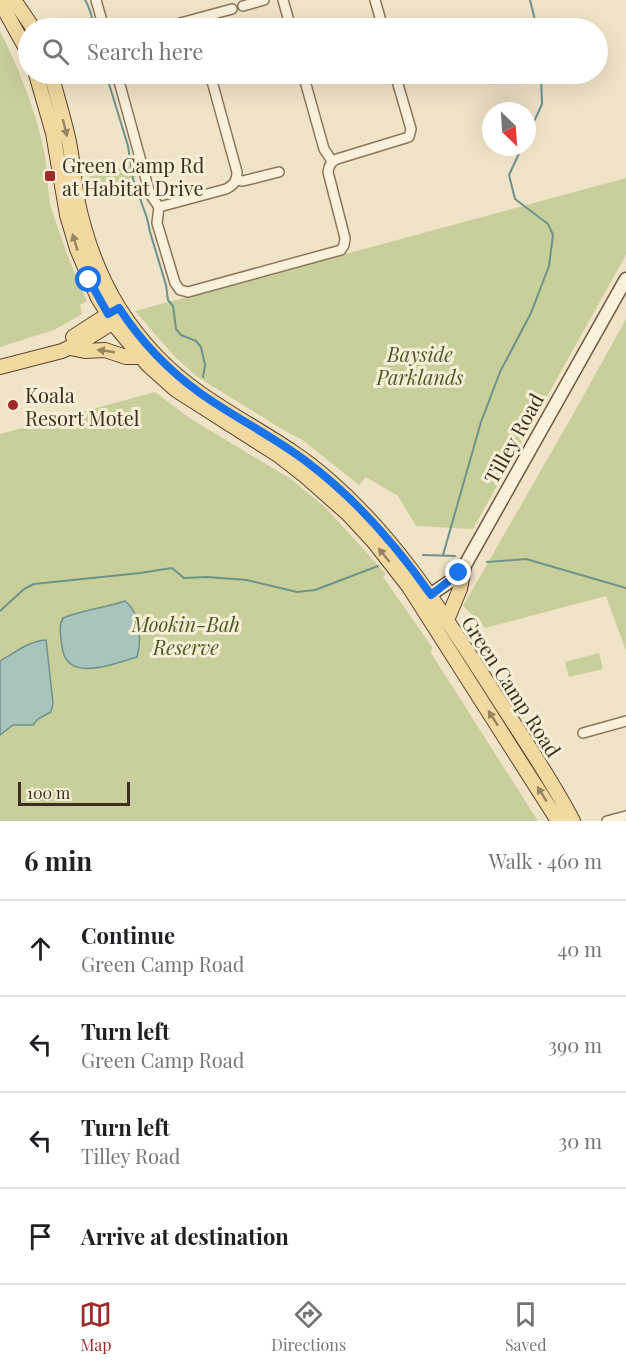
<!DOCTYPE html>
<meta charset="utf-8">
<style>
:root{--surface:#fff;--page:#f2f2f2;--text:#202124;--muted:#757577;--line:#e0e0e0;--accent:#9e2a2b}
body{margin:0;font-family:"Playfair Display",serif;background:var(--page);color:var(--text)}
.compass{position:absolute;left:482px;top:102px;width:54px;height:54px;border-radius:50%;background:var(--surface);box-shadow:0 6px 24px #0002;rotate:155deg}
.scale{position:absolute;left:18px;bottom:15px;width:112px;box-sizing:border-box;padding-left:6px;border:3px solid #3d2e20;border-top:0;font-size:16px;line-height:21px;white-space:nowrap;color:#3d2e20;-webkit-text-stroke:4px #f7eed8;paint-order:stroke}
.stop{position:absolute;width:18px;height:18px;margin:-14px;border:4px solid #1a73e8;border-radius:50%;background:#fff}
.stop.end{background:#1a73e8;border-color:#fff;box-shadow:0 2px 6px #0008}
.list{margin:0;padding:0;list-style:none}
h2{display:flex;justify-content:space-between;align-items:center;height:78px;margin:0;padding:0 24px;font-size:26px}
h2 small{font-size:20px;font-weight:400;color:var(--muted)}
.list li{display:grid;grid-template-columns:39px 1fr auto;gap:18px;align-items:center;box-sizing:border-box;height:96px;padding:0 24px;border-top:2px solid var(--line)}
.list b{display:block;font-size:22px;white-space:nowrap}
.list p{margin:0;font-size:20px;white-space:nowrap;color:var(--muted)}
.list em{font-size:20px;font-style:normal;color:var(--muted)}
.icon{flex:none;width:33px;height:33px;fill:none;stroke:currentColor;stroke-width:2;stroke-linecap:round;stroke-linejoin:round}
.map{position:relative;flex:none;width:626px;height:821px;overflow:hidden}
.search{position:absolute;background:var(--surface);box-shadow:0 6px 24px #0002;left:18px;right:18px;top:18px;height:66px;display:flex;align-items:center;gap:15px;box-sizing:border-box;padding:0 21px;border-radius:33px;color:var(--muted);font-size:22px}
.sheet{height:462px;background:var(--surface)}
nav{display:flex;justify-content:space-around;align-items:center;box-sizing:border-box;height:84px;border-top:2px solid var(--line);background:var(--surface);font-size:16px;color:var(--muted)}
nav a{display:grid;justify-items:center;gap:3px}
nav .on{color:var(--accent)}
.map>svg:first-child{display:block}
.green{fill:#c9cf9b}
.water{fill:#a9c4bc;stroke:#6f938a;stroke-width:1.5}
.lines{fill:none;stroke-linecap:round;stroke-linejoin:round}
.stream{stroke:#6f938a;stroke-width:2}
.minor-casing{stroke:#8d765c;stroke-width:12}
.secondary-casing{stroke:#6f573f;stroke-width:15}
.primary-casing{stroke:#5b4430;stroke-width:16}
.minor{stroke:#faf1dc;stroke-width:9}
.secondary{stroke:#faf1dc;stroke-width:12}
.primary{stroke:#f3d9a0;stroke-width:14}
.oneway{fill:#988460}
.route{stroke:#1a73e8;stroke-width:8}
.poi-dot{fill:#9e2a2b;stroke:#f7eed8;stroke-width:2}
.labels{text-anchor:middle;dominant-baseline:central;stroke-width:6;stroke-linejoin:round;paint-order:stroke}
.poi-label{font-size:20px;fill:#3d2e20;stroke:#f7eed8;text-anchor:start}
.park-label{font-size:20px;font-style:italic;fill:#4d5a26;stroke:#f7eed8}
.street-label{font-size:20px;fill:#3d2e20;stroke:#f7eed8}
</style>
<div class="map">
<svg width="626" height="821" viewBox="0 0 626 821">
<rect width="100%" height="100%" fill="#f0e4c8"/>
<path class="green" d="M0,31C19,69 38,115 45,157C48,173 47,190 51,207C61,239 73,271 87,301L80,305L82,314L54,330L0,347Z
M132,165L136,177L93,189L89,177Z
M626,178V255L473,529L416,526L398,496L366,477L359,485L301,439L285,431L196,376L174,356L135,311Z
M626,319V651L606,596L485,628L463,606L571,418Z
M155,392L191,419L291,479L325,507L386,574L383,577L432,647L431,653L538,821H0V434Z
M599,653L603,669L569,677L565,662Z"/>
<path class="water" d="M125,601C140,612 142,639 137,657C114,664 65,684 62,646C61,637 58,626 63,618C83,610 104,608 125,601Z
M46,640L53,703L51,712L38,719L33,725H13L0,735V661C15,653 28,641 46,640Z"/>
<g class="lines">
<path class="stream" d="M85,0C91,9 91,19 96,28
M530,0L537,28
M106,74L128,146L133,179L147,218L150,232L166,285L168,300L173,306L176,329L181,335L196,341L201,347L205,365L203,377
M527,137L542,104L541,74
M423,555L455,556
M443,555L481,422L500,372L531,313L549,266L553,235L548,224L515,199L509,175L522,147
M487,562L526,559L626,588
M0,611L24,589L34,584L140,573L172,568L184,578L207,577L247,580L297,592L315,590L378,566"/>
<defs>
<path id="minor" d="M96,0L104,28
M283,0L291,28
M375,0L383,28
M243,6L264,0
M173,25L232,9
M117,74L150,194L159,207L157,223L175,283L180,290L188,292L341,250L344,245L345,238L328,172C329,165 331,162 337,159L409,137L411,129L395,74
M303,74L324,149L332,161
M237,180L243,181L279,172
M159,207L226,189C234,185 237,181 237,172L210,74
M583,733L626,721
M607,821L626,816"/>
<path id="secondary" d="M424,599L452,580L464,567L626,279"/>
<path id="primary" d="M14,0L33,28
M0,2L28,52
M36,74L53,133L67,215L77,249L98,298L117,328L148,365L176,390L278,455L305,476L348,514L374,542L409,587L558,821
M51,74C57,96 64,119 69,142C73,161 74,180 77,198C85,237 98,274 119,308C140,341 168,371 200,393C242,423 290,445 329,480C398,540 442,612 491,688C519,732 549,775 573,821
M73,337L115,310
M70,348L85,351L105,350L126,357H140
M0,367L62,351L83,341L120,318
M447,620L460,589L464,567"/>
</defs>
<use href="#minor" class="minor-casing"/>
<use href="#secondary" class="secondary-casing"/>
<use href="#primary" class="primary-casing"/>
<use href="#minor" class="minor"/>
<use href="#secondary" class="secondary"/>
<use href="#primary" class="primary"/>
</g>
<defs><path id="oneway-solid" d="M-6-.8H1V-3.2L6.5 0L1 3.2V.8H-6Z" transform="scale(1.5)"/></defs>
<g class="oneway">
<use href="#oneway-solid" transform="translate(65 128) rotate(76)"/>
<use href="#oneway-solid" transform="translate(75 242) rotate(-107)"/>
<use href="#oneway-solid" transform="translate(106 351) rotate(-172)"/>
<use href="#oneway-solid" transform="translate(384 555) rotate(-129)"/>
<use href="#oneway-solid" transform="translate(493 718) rotate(-123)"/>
<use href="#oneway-solid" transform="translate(542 794) rotate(-122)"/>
</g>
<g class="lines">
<path class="route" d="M89,280L108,314L119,308C140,340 168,370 200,393C235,418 273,436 307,462C356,499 396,545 431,595L459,573"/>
</g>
<g class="poi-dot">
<rect x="44" y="170" width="12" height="12" rx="3"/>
<circle cx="13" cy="405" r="6"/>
</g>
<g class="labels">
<g class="poi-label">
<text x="62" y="164">Green Camp Rd<tspan x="62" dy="23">at Habitat Drive</tspan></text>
<text x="25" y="394">Koala<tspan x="25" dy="23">Resort Motel</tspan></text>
</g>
<g class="park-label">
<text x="420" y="353">Bayside<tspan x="420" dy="23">Parklands</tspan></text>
<text x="186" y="623">Mookin-Bah<tspan x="186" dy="23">Reserve</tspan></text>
</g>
<g class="street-label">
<text transform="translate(513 438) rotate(-61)">Tilley Road</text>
<text transform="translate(512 686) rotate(57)">Green Camp Road</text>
</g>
</g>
</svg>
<svg class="compass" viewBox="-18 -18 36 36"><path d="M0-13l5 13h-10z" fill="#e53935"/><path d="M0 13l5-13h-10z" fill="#757577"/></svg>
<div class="scale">100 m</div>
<div class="stop" style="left:89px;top:280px"></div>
<div class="stop end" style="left:459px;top:573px"></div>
<div class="search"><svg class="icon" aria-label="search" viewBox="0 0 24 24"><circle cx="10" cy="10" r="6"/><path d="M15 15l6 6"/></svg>Search here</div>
</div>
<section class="sheet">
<h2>6 min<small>Walk · 460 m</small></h2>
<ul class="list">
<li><svg class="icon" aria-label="ahead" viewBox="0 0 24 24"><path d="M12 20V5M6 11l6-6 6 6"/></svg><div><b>Continue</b><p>Green Camp Road</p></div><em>40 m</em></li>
<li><svg class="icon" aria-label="left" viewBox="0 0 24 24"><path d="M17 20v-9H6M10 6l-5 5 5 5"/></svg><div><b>Turn left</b><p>Green Camp Road</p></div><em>390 m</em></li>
<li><svg class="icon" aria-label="left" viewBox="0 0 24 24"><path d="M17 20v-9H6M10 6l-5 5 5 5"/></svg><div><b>Turn left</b><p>Tilley Road</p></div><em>30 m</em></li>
<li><svg class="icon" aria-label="arrive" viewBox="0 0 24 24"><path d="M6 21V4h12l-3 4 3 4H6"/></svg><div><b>Arrive at destination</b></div></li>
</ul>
</section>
<nav>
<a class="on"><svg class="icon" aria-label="map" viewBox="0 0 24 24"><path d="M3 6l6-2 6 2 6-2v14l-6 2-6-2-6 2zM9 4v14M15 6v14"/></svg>Map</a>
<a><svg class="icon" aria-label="directions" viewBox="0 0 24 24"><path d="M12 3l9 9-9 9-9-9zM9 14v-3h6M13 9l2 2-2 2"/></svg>Directions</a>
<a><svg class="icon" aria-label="saved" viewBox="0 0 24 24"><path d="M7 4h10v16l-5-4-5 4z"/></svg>Saved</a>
</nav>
